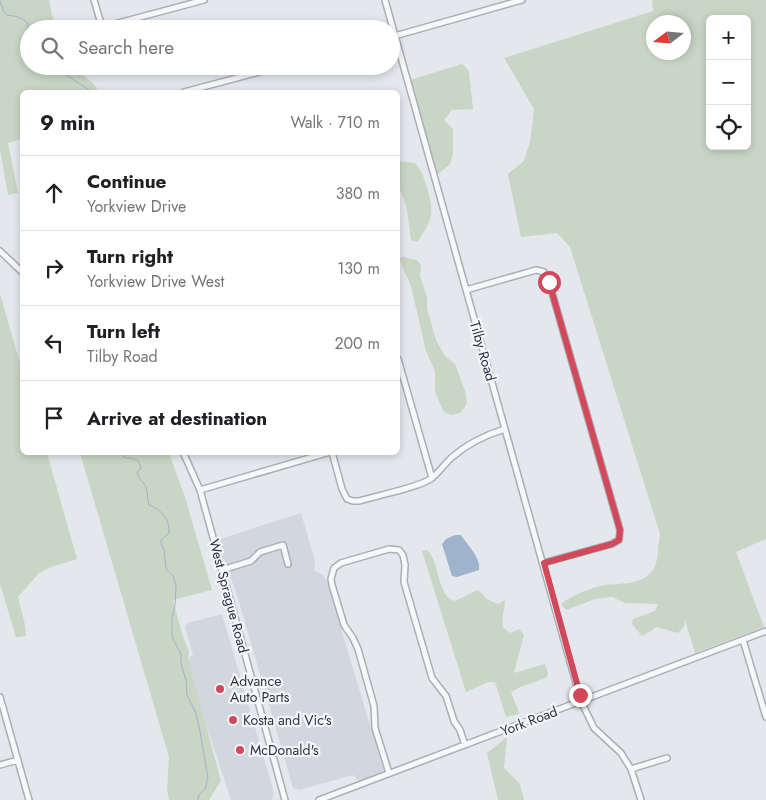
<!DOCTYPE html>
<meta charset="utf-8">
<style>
:root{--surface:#fff;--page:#f2f2f2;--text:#202124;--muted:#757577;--line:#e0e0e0}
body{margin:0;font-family:Jost,sans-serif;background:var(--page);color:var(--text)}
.controls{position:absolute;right:15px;top:15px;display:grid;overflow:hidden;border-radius:8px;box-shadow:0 2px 8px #0003}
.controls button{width:45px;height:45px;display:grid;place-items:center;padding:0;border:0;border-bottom:1px solid var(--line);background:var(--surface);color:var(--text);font:25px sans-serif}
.compass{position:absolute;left:646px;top:15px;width:45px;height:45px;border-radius:50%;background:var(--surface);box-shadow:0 2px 8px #0003;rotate:254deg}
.stop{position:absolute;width:15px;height:15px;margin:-11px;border:4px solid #d1495b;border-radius:50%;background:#fff}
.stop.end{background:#d1495b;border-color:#fff;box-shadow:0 1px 5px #0008}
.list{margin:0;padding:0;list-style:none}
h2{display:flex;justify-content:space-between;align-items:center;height:65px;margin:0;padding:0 20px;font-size:21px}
h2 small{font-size:16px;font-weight:400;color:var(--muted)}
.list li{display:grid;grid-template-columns:32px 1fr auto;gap:15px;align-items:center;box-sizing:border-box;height:75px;padding:0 20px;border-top:1px solid var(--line)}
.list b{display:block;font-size:19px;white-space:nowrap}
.list p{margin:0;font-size:16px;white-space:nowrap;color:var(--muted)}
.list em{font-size:16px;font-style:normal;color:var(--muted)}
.icon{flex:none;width:28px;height:28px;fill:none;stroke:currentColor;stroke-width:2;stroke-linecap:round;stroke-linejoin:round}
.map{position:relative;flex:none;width:766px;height:800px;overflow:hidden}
.search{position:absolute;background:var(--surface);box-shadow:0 2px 8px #0003;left:20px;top:20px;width:380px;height:55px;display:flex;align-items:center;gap:12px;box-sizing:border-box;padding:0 18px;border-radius:28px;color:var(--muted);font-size:19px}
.panel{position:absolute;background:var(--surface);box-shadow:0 2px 8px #0003;left:20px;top:90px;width:380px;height:365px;border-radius:8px}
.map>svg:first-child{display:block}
.built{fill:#d2d6de}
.green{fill:#c9d6c5;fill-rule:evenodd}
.water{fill:#9fb4cc}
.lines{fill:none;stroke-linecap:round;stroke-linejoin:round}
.stream{stroke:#9fb4cc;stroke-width:1}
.minor-casing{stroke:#a9aeb7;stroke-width:8}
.minor{stroke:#f7f8fa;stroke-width:5}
.route{stroke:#d1495b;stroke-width:6}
.poi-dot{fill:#d1495b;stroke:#f4f6f9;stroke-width:2}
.labels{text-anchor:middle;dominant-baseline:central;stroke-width:4.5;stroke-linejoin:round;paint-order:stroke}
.street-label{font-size:14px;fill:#2b3445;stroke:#f4f6f9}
.poi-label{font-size:14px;fill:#2b3445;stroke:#f4f6f9;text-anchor:start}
</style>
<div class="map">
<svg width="766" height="800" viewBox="0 0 766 800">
<rect width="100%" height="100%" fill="#e4e7ec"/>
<path class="built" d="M301,513L315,561L314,570L323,575L327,582L384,772L360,781L353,775L299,790L293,788L237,595L217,540Z
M222,614L274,793L272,800H231L203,715L188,658L193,655L185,627L187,623Z"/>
<path class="green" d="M0,0H49L55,29H29V66H73L95,85L98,92H22V139L8,143L18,193L8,195L0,150Z
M652,0H766V539L736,552L764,627L695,653L685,620L684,627L678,633L656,627L651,631L642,636L632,624L633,619L655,611L658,604L625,603L612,597L595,599L566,610L561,604C573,595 586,590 600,586C618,582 644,587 654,568C659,559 658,544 660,534L570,247L557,233L521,237L508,174L524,161L530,142L534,109L504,58L653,11ZM710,19H747V146H710ZM654,22H684V52H654Z
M462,64L469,71L473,109L452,110L444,120L453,129V153L450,164L437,175L410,80Z
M398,161L415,163C422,171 424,178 427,188C435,212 432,222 417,242L411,240L406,204L398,186Z
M403,257L417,260L421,265L420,276L427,297V309L436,340L445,356L455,364L466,394L467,403L464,408L460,413L451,415L444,412L435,392V371L426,351L411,286L399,258Z
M0,294L22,370V452L47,453L77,559L51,567L39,573L18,597L25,625L26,636L16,637L0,584Z
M169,453L185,497L212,590L173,600L181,630L189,653L188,658L221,781L209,800H169L167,790L169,757L80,453Z
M427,550C441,564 435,590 453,601C462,599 469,593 478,590L487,599L498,604L505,600C505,611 501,615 503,627L510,633L519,629L524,635L514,673L545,664L548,673L546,678L520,687L511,692C513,700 518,706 519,714L506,717L495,682H488L466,692L422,551Z
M507,737L504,768L520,784L524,800H498L487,753Z"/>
<path class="water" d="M455,535H461C467,545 481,557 479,570L457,577L452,576L442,544L446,539Z"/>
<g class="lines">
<path class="stream" d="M0,1L4,12L7,15C15,16 23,17 28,24L26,35L29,41
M59,66L65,74L92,92
M121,452L124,457C133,460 139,456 141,469L137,472C138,479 143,481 146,487C148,493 147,499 149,505C162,510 170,519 169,533L161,540V544L164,549L166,569L173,576L176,585L175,605L172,617V637L181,654V664L186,680L187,695L195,711L199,726L208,778L205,789L199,795L198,800"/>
<defs>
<path id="minor" d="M94,0L102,27
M385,0L581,701L594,728L621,753L631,769L641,800
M96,29L204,0
M391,37L522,0
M184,92L282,66
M0,251L22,272
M466,290L536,270L544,272L549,282L620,530L619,540L612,544L543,563
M398,359L432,478
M183,452L200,490L285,800
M332,452L342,489L347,499L353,501H359C375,496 421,487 432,478C439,472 445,464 451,458C467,444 485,435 505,429
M200,490L330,452
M222,570L251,561L260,552L283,545L288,564
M743,640L766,717
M0,697L29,800
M0,765L18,760
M631,769L667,758
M389,773L375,728L374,706L358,649L353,638L344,625L332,585L331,579L334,568L341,563L389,549L399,550L403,555L405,565L404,582L432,678L446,696L454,721L460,730L465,745
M319,800L766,631"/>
</defs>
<use href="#minor" class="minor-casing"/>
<use href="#minor" class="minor"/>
</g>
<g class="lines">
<path class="route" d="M549,282L620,530L619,540L612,544L544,563L580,695"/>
</g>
<g class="poi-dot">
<circle cx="220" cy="689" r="5"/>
<circle cx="233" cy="720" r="5"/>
<circle cx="240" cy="750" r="5"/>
</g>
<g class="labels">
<g class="street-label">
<text transform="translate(483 351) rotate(74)">Tilby Road</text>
<text transform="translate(229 596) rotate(75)">West Sprague Road</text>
<text transform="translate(529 721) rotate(-21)">York Road</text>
</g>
<g class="poi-label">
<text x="230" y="681">Advance<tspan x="230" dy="16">Auto Parts</tspan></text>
<text x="243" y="720">Kosta and Vic's</text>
<text x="250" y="750">McDonald's</text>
</g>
</g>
</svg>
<div class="controls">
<button>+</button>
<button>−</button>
<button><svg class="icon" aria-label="locate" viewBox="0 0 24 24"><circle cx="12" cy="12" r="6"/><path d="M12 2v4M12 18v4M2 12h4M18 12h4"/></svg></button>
</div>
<svg class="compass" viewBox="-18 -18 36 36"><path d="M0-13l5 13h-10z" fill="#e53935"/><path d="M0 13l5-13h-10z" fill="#757577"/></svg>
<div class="stop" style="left:549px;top:282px"></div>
<div class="stop end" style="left:580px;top:695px"></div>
<div class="search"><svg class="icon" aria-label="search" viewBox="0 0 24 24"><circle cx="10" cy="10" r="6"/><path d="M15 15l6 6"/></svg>Search here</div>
<section class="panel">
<h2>9 min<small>Walk · 710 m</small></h2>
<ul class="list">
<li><svg class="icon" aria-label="ahead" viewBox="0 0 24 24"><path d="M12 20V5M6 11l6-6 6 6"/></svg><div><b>Continue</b><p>Yorkview Drive</p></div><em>380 m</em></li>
<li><svg class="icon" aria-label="right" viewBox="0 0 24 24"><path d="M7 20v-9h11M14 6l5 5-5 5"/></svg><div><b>Turn right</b><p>Yorkview Drive West</p></div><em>130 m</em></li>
<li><svg class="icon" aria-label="left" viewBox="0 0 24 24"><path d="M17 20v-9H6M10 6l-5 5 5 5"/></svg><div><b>Turn left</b><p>Tilby Road</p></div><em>200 m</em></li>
<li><svg class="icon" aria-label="arrive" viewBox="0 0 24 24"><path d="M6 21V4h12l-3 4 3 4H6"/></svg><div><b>Arrive at destination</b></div></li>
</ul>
</section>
</div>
